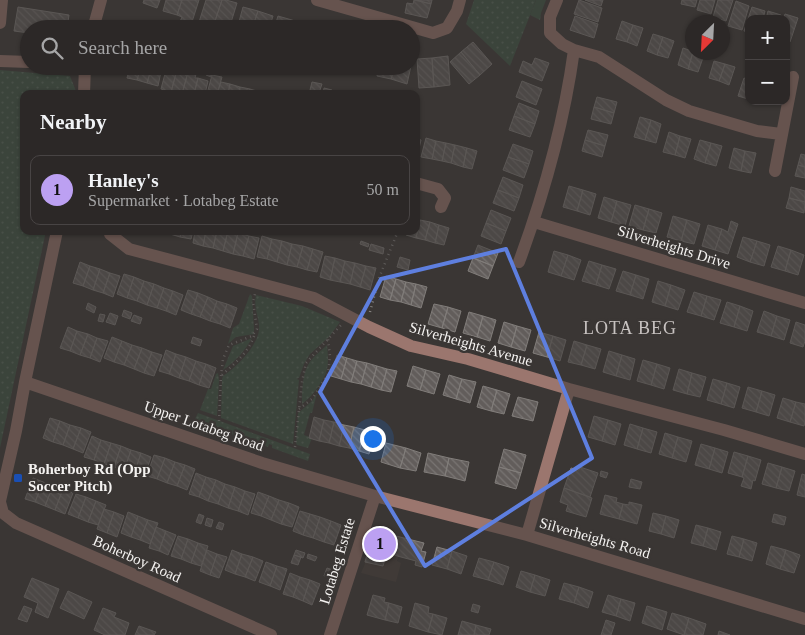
<!DOCTYPE html>
<meta charset="utf-8">
<style>
:root{--surface:#2c2827;--page:#34302f;--text:#f1f3f6;--muted:#a6a6a7;--line:#484444;--accent:#bca0f2}
body{margin:0;font-family:"Times New Roman",serif;background:var(--page);color:var(--text)}
.controls{position:absolute;right:15px;top:15px;display:grid;overflow:hidden;border-radius:10px;box-shadow:0 1px 4px #0004}
.controls button{width:45px;height:45px;display:grid;place-items:center;padding:0;border:0;border-bottom:1px solid var(--line);background:var(--surface);color:var(--text);font:25px sans-serif}
.compass{position:absolute;left:685px;top:15px;width:45px;height:45px;border-radius:50%;background:var(--surface);box-shadow:0 1px 4px #0004;rotate:204deg}
.you{position:absolute;left:372px;top:438px;width:18px;height:18px;margin:-12px;border:4px solid #fff;border-radius:50%;background:#1a73e8;box-shadow:0 0 0 8px #1a73e833}
.badge{display:grid;place-items:center;width:32px;height:32px;border-radius:50%;background:var(--accent);color:#111;font-size:16px;font-weight:700}
.pin{position:absolute;translate:-50% -50%;border:2px solid #fff;box-shadow:0 1px 5px #0006}
.list{margin:0;padding:0;list-style:none}
h2{display:flex;justify-content:space-between;align-items:center;height:65px;margin:0;padding:0 20px;font-size:21px}
h2 small{font-size:16px;font-weight:400;color:var(--muted)}
.list li{display:grid;grid-template-columns:32px 1fr auto;gap:15px;align-items:center;box-sizing:border-box;height:70px;margin:0 10px 10px;padding:0 10px;border:1px solid var(--line);border-radius:10px}
.list b{display:block;font-size:19px;white-space:nowrap}
.list p{margin:0;font-size:16px;white-space:nowrap;color:var(--muted)}
.list em{font-size:16px;font-style:normal;color:var(--muted)}
.icon{flex:none;width:28px;height:28px;fill:none;stroke:currentColor;stroke-width:2;stroke-linecap:round;stroke-linejoin:round}
.map{position:relative;flex:none;width:805px;height:635px;overflow:hidden}
.search{position:absolute;background:var(--surface);box-shadow:0 1px 4px #0004;left:20px;top:20px;width:400px;height:55px;display:flex;align-items:center;gap:12px;box-sizing:border-box;padding:0 18px;border-radius:28px;color:var(--muted);font-size:19px}
.panel{position:absolute;background:var(--surface);box-shadow:0 1px 4px #0004;left:20px;top:90px;width:400px;height:145px;border-radius:10px}
.map>svg:first-child{display:block}
.built{fill:#483f3a}
.grass{fill:url(#grass-dots)}
.forest{fill:url(#forest-firs)}
.building{fill:url(#building-back-hatch);stroke:#817d7a}
.lines{fill:none;stroke-linecap:round;stroke-linejoin:round}
.path{stroke:#888583;stroke-width:2.5;stroke-dasharray:1 4;stroke-linecap:butt}
.minor{stroke:#9b766e;stroke-width:12}
.marked{fill:none;stroke:#5e7fdf;stroke-width:4;stroke-linejoin:round}
.transit-dot{fill:#1a4fb4;stroke:#3a3634;stroke-width:2}
.labels{text-anchor:middle;dominant-baseline:central;stroke-width:5;stroke-linejoin:round;paint-order:stroke}
.street-label{font-size:15px;fill:#f4f2f0;stroke:#3a3634}
.poi-label{font-size:15px;font-weight:bold;fill:#f4f2f0;stroke:#3a3634;text-anchor:start}
.quarter-label{font-size:18px;letter-spacing:1px;fill:#c7c2c0;stroke:#3a3634}
</style>
<div class="map">
<svg width="805" height="635" viewBox="0 0 805 635">
<defs>
<pattern id="grass-dots" width="8" height="8" patternUnits="userSpaceOnUse" patternTransform="scale(1.25)"><rect width="8" height="8" fill="#3c5443"/><path d="M2 2h.1M6 6h.1" fill="none" stroke="#596d5e" stroke-width="1.8" stroke-linecap="round"/></pattern>
<pattern id="forest-firs" width="22" height="20" patternUnits="userSpaceOnUse" patternTransform="scale(1.25)"><rect width="22" height="20" fill="#3c5443"/><path d="M5 1l3.5 6h-7zM16 11l3.5 6h-7z" fill="#596d5e"/></pattern>
<pattern id="building-back-hatch" width="6" height="6" patternUnits="userSpaceOnUse" patternTransform="scale(1.25)"><rect width="6" height="6" fill="#625d5b"/><path d="M-1 5l2 2M0 0l6 6M5-1l2 2" fill="none" stroke="#797573"/></pattern>
</defs>
<rect width="100%" height="100%" fill="#3a3634"/>
<path class="built" d="M377,531L392,535L387,553L398,557L397,561L401,563L396,582L361,573L365,564L364,561L373,532Z"/>
<path class="grass" d="M474,0H536L510,66L466,24Z
M0,70L70,76L76,91L75,94H24V231H46L0,448Z
M250,294L252,296L254,328V334L236,337L228,344L233,328L239,324Z
M256,295L302,306L340,322L329,337L310,354L304,364L299,378H298L297,379L299,380L293,444L221,418L222,379L223,376C236,367 257,347 259,330C260,318 253,309 256,295Z
M252,338C245,351 235,362 223,370L233,346Z
M327,345C328,354 329,364 326,373C321,384 312,397 302,404C302,392 302,376 308,365C312,357 321,351 327,345Z
M218,373L219,380L217,416L200,410L208,389H211L216,374Z
M317,393L312,413H310L304,435L312,438L308,448L297,445L296,443L298,413L312,401Z
M198,413L310,454L308,461L272,448V445L269,444L268,447L194,421Z"/>
<path class="forest" d="M536,0H546L541,13L540,20L530,15Z"/>
<path class="building" d="M144,0H160L157,8L143,3Z
M166,0H182L177,15L163,11Z
M182,0H199L190,28L179,24L182,17L177,15Z
M206,0H222L213,27L199,22Z
M222,0H226L237,3L229,29H220L213,27Z
M414,0L431,4L427,18L405,13L407,3L413,4Z
M417,0H432L431,4Z
M579,0L602,8L598,22L574,14Z
M585,0H603L601,6Z
M682,0H697L695,7L681,4Z
M700,0H715L711,14L697,10Z
M718,0H733L726,21L713,17Z
M736,1L749,6L742,30L728,26Z
M18,7L69,15L67,29H29V33L14,31Z
M243,7L258,11L252,29H237Z
M752,7L765,11L763,19H749V32L744,31Z
M258,11L273,16L269,29H252Z
M768,11L781,15L780,19H766Z
M785,14L798,18L790,42L786,41V19H783Z
M278,16L292,20L290,29H274Z
M575,16L598,24L594,38L570,30Z
M292,20L307,25L306,29H290Z
M622,21L633,25L627,42L616,39Z
M633,25L643,28L637,46L627,42Z
M653,34L663,37L657,55L647,51Z
M663,37L674,41L668,58L657,55Z
M473,42L492,64L480,75L461,52Z
M683,48L692,51L693,52L688,69L678,65Z
M461,52L480,75L469,84L450,62Z
M693,52L704,55L698,72L688,69Z
M448,56L450,85L434,87L432,58Z
M432,58L434,87L419,88L417,59Z
M535,58L549,63L542,81L519,72L523,61L532,65Z
M714,61L725,64L719,81L709,78Z
M725,64L735,67L729,85L719,81Z
M130,66H141L137,80L127,78Z
M141,66H152L147,83L137,80Z
M152,66L162,67L158,86L147,83Z
M208,66H214L211,77L206,75Z
M358,66H375L373,73L358,69Z
M379,66H395L391,79L377,76Z
M395,66H411L407,84L391,79Z
M178,67L186,69L185,75L187,76L182,94L171,92Z
M189,68L197,70L195,78H198L194,94H182Z
M166,70L176,73L171,92L161,89Z
M212,75L222,77L217,94H207Z
M198,78L208,81L205,94H194Z
M744,78L749,80L748,99L738,96Z
M522,81L542,89L536,105L516,97Z
M221,82L230,84L228,94H217Z
M312,82L322,84L319,93L310,90Z
M230,84L240,87L239,94H228Z
M240,87L250,89L249,94H239Z
M324,88L332,90L331,94H323Z
M250,89L260,92V94H249Z
M597,97L617,102L614,113L594,107Z
M519,103L539,111L535,124L514,116Z
M594,107L614,113L611,124L591,119Z
M514,116L535,124L530,137L509,130Z
M640,117L651,120L645,140L634,137Z
M651,120L661,124L656,143L645,140Z
M588,130L608,135L605,146L585,140Z
M669,132L680,136L675,155L663,152Z
M680,136L691,139L685,158L675,155Z
M416,138L421,140L417,157H416Z
M426,138L436,141L432,159L421,157Z
M585,140L605,146L602,157L582,151Z
M700,140L711,143L705,163L694,159Z
M436,141L446,143L442,161L432,159Z
M446,143L455,145L451,163L442,161Z
M711,143L722,146L716,166L705,163Z
M513,144L533,151L529,164L508,157Z
M455,145L467,148L463,167L451,163Z
M467,148L477,151L472,169L463,167Z
M734,148L745,151L741,171L729,168Z
M745,151L756,153L751,173L741,171Z
M801,154L805,155V167L798,165Z
M508,157L529,164L524,178L503,170Z
M798,165L805,167V178L795,176Z
M503,177L523,185L519,198L498,190Z
M569,186L583,190L577,211L563,207Z
M791,187L805,191V202L789,198Z
M498,190L519,198L514,211L493,203Z
M583,190L596,194L590,215L577,211Z
M604,197L617,201L611,222L598,218Z
M789,198L805,202L804,213L786,208Z
M617,201L631,205L625,226L611,222Z
M635,205L649,209L643,230L629,226Z
M649,209L662,213L656,233L643,230Z
M491,210L511,218L506,231L486,223Z
M673,216L687,220L681,241L667,237Z
M416,219L420,220L416,238L406,235L407,231H416Z
M420,220L430,222L425,240L416,238Z
M687,220L700,224L694,244L681,241Z
M731,221L738,224L728,254L715,250L722,229L728,232Z
M430,222L439,225L435,243L425,240Z
M486,223L506,231L501,244L481,236Z
M439,225L449,228L444,245L435,243Z
M708,225L722,229L715,250L702,246Z
M171,231H182L180,237L170,234Z
M182,231H193L191,239L180,237Z
M195,231H206L203,246L193,243Z
M206,231H217L213,248L203,246Z
M217,231H228L223,251L213,248Z
M228,231L238,233L233,254L223,251Z
M238,233L249,236L243,256L233,254Z
M249,236L259,238L254,259L243,256Z
M262,236L272,239L267,259L257,257Z
M743,237L757,241L750,262L737,257Z
M272,239L282,241L277,262L267,259Z
M282,241L292,244L287,265L277,262Z
M361,241L369,244L368,247L360,244Z
M757,241L770,245L764,266L750,262Z
M292,244L303,246L297,267L287,265Z
M371,244L384,248L383,254L369,250Z
M478,245L498,253L493,266L473,258Z
M303,246L313,249L307,270L297,267Z
M778,246L791,250L785,271L771,267Z
M313,249L323,252L317,272L307,270Z
M791,250L804,255L798,275L785,271Z
M554,251L568,255L561,276L548,272Z
M568,255L581,260L574,280L561,276Z
M325,256L335,258L330,280L320,277Z
M400,257L410,260L408,270L397,267Z
M335,258L345,261L340,282L330,280Z
M473,258L493,266L488,279L468,271Z
M345,261L355,263L350,284L340,282Z
M589,261L602,265L596,285L582,281Z
M80,262L90,266L83,286L73,283Z
M355,263L366,266L360,287L350,284Z
M602,265L616,269L609,289L596,285Z
M90,266L100,269L93,290L83,286Z
M366,266L376,268L370,290L360,287Z
M100,269L110,273L103,293L93,290Z
M623,271L636,275L630,295L616,291Z
M110,273L120,276L113,297L103,293Z
M124,274L134,277L127,298L117,294Z
M636,275L649,279L643,299L630,295Z
M386,276L396,279L390,300L380,297Z
M134,277L144,281L137,301L127,298Z
M396,279L406,282L401,302L390,300Z
M144,281L154,284L147,305L137,301Z
M658,281L671,285L665,306L652,302Z
M406,282L416,284L411,305L401,302Z
M154,284L164,288L157,308L147,305Z
M416,284L427,287L421,308L411,305Z
M671,285L685,290L678,310L665,306Z
M164,288L173,291L166,311L157,308Z
M188,290L198,293L191,314L181,310Z
M173,291L183,295L176,315L166,311Z
M694,292L707,296L701,316L687,312Z
M198,293L208,297L200,317L191,314Z
M707,296L721,300L714,320L701,316Z
M208,297L217,301L210,321L200,317Z
M217,301L227,304L220,324L210,321Z
M727,302L740,306L734,327L720,323Z
M88,303L96,307L94,313L86,309Z
M227,304L237,308L230,328L220,324Z
M434,304L448,307L442,328L428,324Z
M740,306L753,311L747,331L734,327Z
M448,307L461,311L455,332L442,328Z
M124,310L132,313L130,319L122,316Z
M764,311L777,316L771,336L757,332Z
M469,312L483,316L477,337L463,333Z
M110,313L118,316L115,325L106,322Z
M100,314L105,315L103,322L98,321Z
M134,315L142,318L140,324L131,321Z
M483,316L496,320L490,341L477,337Z
M777,316L790,320L784,340L771,336Z
M504,322L517,326L511,347L498,343Z
M796,322L805,325V341L803,347L790,343Z
M517,326L531,330L525,351L511,347Z
M68,327L77,331L70,351L60,348Z
M77,331L88,334L80,355L70,351Z
M539,332L553,336L547,357L533,353Z
M88,334L97,338L90,358L80,355Z
M553,336L566,340L560,361L547,357Z
M112,337L122,341L114,362L104,358Z
M193,337L202,340L200,346L191,343Z
M97,338L108,341L100,362L90,358Z
M122,341L132,345L124,365L114,362Z
M574,341L587,345L581,365L568,362Z
M132,345L142,348L134,369L124,365Z
M587,345L601,349L595,369L581,365Z
M142,348L152,352L144,373L134,369Z
M166,350L176,354L169,374L159,371Z
M609,351L622,355L616,376L603,372Z
M152,352L162,355L154,376L144,373Z
M176,354L186,357L179,378L169,374Z
M337,355L347,358L341,379L331,376Z
M622,355L635,359L630,380L616,376Z
M186,357L196,361L189,381L179,378Z
M347,358L357,361L351,382L341,379Z
M643,360L657,364L651,385L637,381Z
M196,361L206,364L199,385L189,381Z
M357,361L367,363L361,384L351,382Z
M367,363L377,366L371,387L361,384Z
M206,364L216,368L209,388L199,385Z
M657,364L670,368L664,389L651,385Z
M377,366L387,369L381,390L371,387Z
M413,366L426,370L420,390L407,386Z
M387,369L397,371L391,392L381,390Z
M679,369L692,373L687,394L673,390Z
M426,370L440,374L434,394L420,390Z
M692,373L706,377L700,397L687,394Z
M449,375L462,379L456,399L443,395Z
M462,379L476,382L470,403L456,399Z
M713,379L727,383L721,404L707,400Z
M727,383L740,387L734,408L721,404Z
M483,386L497,390L491,411L477,407Z
M748,387L762,391L756,412L742,408Z
M497,390L510,394L504,414L491,411Z
M762,391L775,395L769,416L756,412Z
M518,397L538,402L533,421L512,416Z
M783,398L796,402L790,422L777,418Z
M796,402L805,404V422L804,426L790,422Z
M594,416L608,420L602,441L588,437Z
M314,417L324,420L319,441L309,438Z
M50,418L60,421L53,442L43,438Z
M324,420L334,422L329,443L319,441Z
M608,420L621,424L615,445L602,441Z
M60,421L70,425L63,445L53,442Z
M334,422L344,425L339,446L329,443Z
M630,424L643,428L637,449L624,445Z
M70,425L81,428L73,449L63,445Z
M344,425L354,427L349,448L339,446Z
M354,427L365,430L359,451L349,448Z
M81,428L91,432L83,453L73,449Z
M643,428L657,432L651,453L637,449Z
M365,430L375,432L369,454L359,451Z
M665,433L678,437L672,458L659,454Z
M92,436L101,440L94,460L84,457Z
M678,437L692,441L686,462L672,458Z
M101,440L111,443L104,464L94,460Z
M111,443L121,446L114,467L104,464Z
M386,443L406,448L400,468L381,462Z
M701,444L715,448L709,469L695,465Z
M121,446L131,450L124,471L114,467Z
M406,448L421,453L416,471L400,468Z
M715,448L728,452L722,473L709,469Z
M504,449L526,455L521,473L499,467Z
M131,450L141,453L134,474L124,471Z
M734,452L748,456L742,477L728,473Z
M141,453L151,457L144,478L134,474Z
M428,453L449,458L445,476L424,472Z
M154,455L165,458L157,479L147,476Z
M748,456L761,460L755,481L753,480L751,489L741,486L744,478L742,477Z
M165,458L175,462L167,483L157,479Z
M449,458L469,462L465,481L445,476Z
M175,462L185,465L177,486L167,483Z
M768,463L782,467L776,488L762,484Z
M185,465L195,469L187,490L177,486Z
M499,467L521,473L516,489L495,483Z
M580,467L598,473L590,497L564,488L571,468L579,470Z
M782,467L795,471L789,491L776,488Z
M601,471L608,473L606,478L600,476Z
M196,473L206,477L199,497L189,494Z
M802,474L805,475V497L797,495Z
M206,477L216,480L208,501L199,497Z
M33,478L43,482L35,502L25,499Z
M631,479L642,482L640,489L629,487Z
M216,480L225,484L218,504L208,501Z
M43,482L53,486L45,506L35,502Z
M225,484L235,487L228,508L218,504Z
M53,486L63,489L55,510L45,506Z
M235,487L245,491L238,511L228,508Z
M564,488L592,498L586,517L566,511L568,505L560,502Z
M63,489L73,493L65,514L55,510Z
M245,491L255,494L248,515L238,511Z
M258,492L269,496L261,516L251,513Z
M76,494L86,497L78,518L68,514Z
M605,495L617,498L616,502L623,504L619,519L600,514Z
M269,496L279,500L271,520L261,516Z
M86,497L96,501L88,522L78,518Z
M279,500L289,503L281,524L271,520Z
M96,501L106,505L98,525L88,522Z
M629,502L642,505L637,524L619,519L623,504L629,505Z
M289,503L299,507L292,527L281,524Z
M104,509L114,512L107,533L97,529Z
M300,511L310,514L303,535L293,531Z
M114,512L124,516L117,537L107,533Z
M128,512L138,516L131,537L121,533Z
M653,513L666,516L661,534L649,531Z
M199,514L204,516L201,524L196,522Z
M310,514L320,517L313,538L303,535Z
M774,514L786,517L784,525L772,522Z
M138,516L148,520L140,540L131,537Z
M666,516L679,520L674,538L661,534Z
M320,517L331,521L324,542L313,538Z
M207,518L213,520L211,527L205,525Z
M148,520L158,523L150,544L140,540Z
M331,521L341,525L334,545L324,542Z
M219,522L224,524L222,530L216,528Z
M696,525L708,528L703,546L691,543Z
M156,527L166,531L159,551L149,548Z
M708,528L721,532L716,550L703,546Z
M166,531L176,535L168,555L159,551Z
M374,531L392,535L383,566L365,562Z
M392,535L424,543L421,551L426,552L422,567L415,565L416,561L386,553Z
M178,536L188,539L181,559L171,556Z
M732,536L744,539L739,557L727,554Z
M188,539L198,543L191,563L181,559Z
M744,539L757,543L752,561L739,557Z
M198,543L208,546L201,566L191,563Z
M771,546L786,550L780,569L766,564Z
M437,547L452,551L447,569L432,565Z
M207,550L217,554L210,575L200,571Z
M232,550L242,554L235,574L225,570Z
M296,550L305,553L303,558L294,555Z
M786,550L800,555L794,573L780,569Z
M452,551L467,556L461,574L447,569Z
M217,554L227,557L219,578L210,575Z
M242,554L253,557L245,577L235,574Z
M308,554L317,557L315,561L307,558Z
M294,555L301,557L298,565L291,563Z
M253,557L263,561L255,581L245,577Z
M479,558L494,562L488,580L473,576Z
M266,562L277,566L270,586L259,582Z
M494,562L509,567L503,585L488,580Z
M277,566L287,569L280,590L270,586Z
M327,568L333,570L330,578L324,576Z
M521,571L535,575L530,592L516,587Z
M290,573L300,577L293,597L283,594Z
M535,575L550,580L545,596L530,592Z
M300,577L310,580L303,601L293,597Z
M32,578L59,589L48,618L35,612L38,603L24,597Z
M310,580L320,584L312,605L303,601Z
M564,583L579,587L574,603L559,599Z
M579,587L593,592L588,608L574,603Z
M68,591L92,602L84,619L60,608Z
M373,595L385,598L384,602L389,603L385,620L367,615Z
M608,595L621,599L616,616L602,612Z
M621,599L635,603L630,621L616,616Z
M389,603L402,607L398,623L385,620Z
M415,603L429,607L428,613L433,614L428,632L409,626Z
M473,604L480,606L478,613L471,611Z
M24,606L32,609L27,622L18,619Z
M647,606L667,612L662,630L642,623Z
M103,608L116,613L114,617L129,623L125,635H105L94,630Z
M672,613L689,618L684,635L667,629Z
M433,614L447,618L442,635L428,632Z
M689,618L706,624L703,635H684Z
M606,620L615,623L611,635H601Z
M462,621L476,625L474,635H458Z
M476,625L491,629L489,635H474Z
M139,626L156,632L154,635H135Z
M719,631L730,635H718Z"/>
<g class="lines">
<path class="path" d="M370,312L379,278L398,231
M222,375C235,363 248,353 254,336
M299,409L312,399L328,374L330,356L328,339
M219,421L221,376L223,359L229,345L252,336L257,329L253,302L255,294
M295,447L302,382L306,363L341,325"/>
<path class="minor" d="M317,0L433,33L447,28L457,11L460,0
M557,0L550,17V33L562,44L574,50L599,57L666,100L689,111L757,131L781,134
M0,23L2,0
M93,29L101,0
M0,61L29,62
M84,94L85,66
M775,171L793,77
M416,183L438,189L445,198L441,207
M534,222L805,303
M110,234L129,249L314,298L369,327L411,346L468,359L569,389L724,430L805,454
M519,262C544,194 564,123 574,50
M25,382L262,463L375,496L527,535L805,619
M0,501L16,431L25,382L57,231
M0,502L3,513L16,523L271,635
M527,535L569,389
M330,635L375,496"/>
</g>
<path d="M0 0H805V635H0ZM506,249L592,458L425,566L320,392L381,279Z" fill="#3a3634" fill-opacity=".55" fill-rule="evenodd"/>
<path class="marked" d="M506,249L592,458L425,566L320,392L381,279Z"/>
<rect class="transit-dot" x="13" y="473" width="10" height="10" rx="2.5"/>
<g class="labels">
<g class="street-label">
<text transform="translate(674 247) rotate(17)">Silverheights Drive</text>
<text transform="translate(471 344) rotate(16)">Silverheights Avenue</text>
<text transform="translate(204 426) rotate(19)">Upper Lotabeg Road</text>
<text transform="translate(595 538) rotate(16)">Silverheights Road</text>
<text transform="translate(137 559) rotate(24)">Boherboy Road</text>
<text transform="translate(337 561) rotate(-73)">Lotabeg Estate</text>
</g>
<g class="poi-label">
<text x="28" y="469">Boherboy Rd (Opp<tspan x="28" dy="17">Soccer Pitch)</tspan></text>
</g>
<g class="quarter-label">
<text x="630" y="328">LOTA BEG</text>
</g>
</g>
</svg>
<div class="controls">
<button>+</button>
<button>−</button>
</div>
<svg class="compass" viewBox="-18 -18 36 36"><path d="M0-13l5 13h-10z" fill="#e53935"/><path d="M0 13l5-13h-10z" fill="#a6a6a7"/></svg>
<div class="you"></div>
<div class="pin badge" style="left:380px;top:544px">1</div>
<div class="search"><svg class="icon" aria-label="search" viewBox="0 0 24 24"><circle cx="10" cy="10" r="6"/><path d="M15 15l6 6"/></svg>Search here</div>
<section class="panel">
<h2>Nearby<small></small></h2>
<ul class="list">
<li><span class="badge">1</span><div><b>Hanley's</b><p>Supermarket · Lotabeg Estate</p></div><em>50 m</em></li>
</ul>
</section>
</div>
